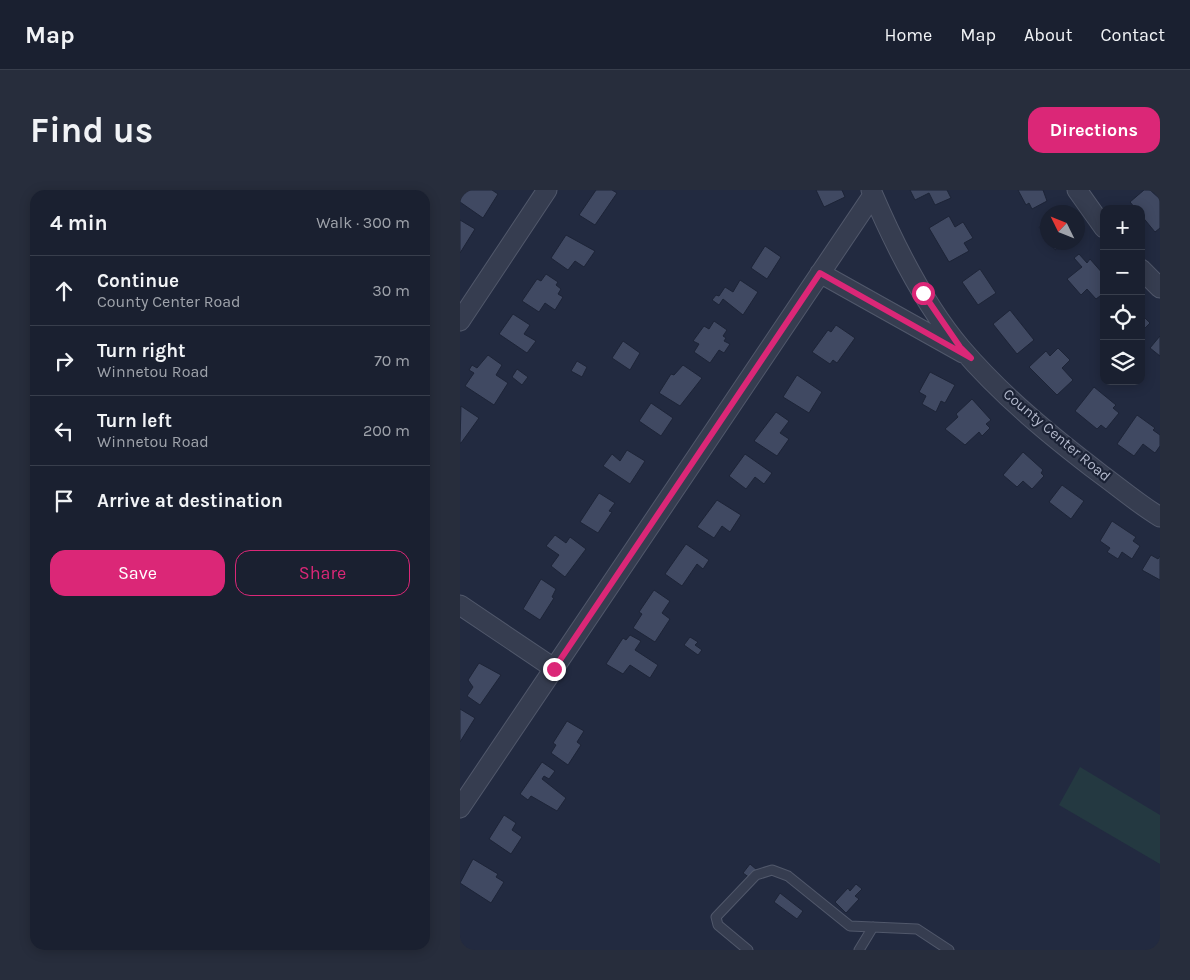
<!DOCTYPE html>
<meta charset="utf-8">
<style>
:root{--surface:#1a2030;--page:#272d3c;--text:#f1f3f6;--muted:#9fa3ab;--line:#383e4c;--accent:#db2777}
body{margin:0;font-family:Karla,sans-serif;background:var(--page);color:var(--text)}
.controls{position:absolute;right:15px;top:15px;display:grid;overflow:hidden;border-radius:10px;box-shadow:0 2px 12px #0003}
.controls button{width:45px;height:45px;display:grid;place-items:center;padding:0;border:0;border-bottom:1px solid var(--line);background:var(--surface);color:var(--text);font:25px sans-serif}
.compass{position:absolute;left:580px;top:15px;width:45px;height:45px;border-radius:50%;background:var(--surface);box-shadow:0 2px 12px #0003;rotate:313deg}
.stop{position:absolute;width:15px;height:15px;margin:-11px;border:4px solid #db2777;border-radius:50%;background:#fff}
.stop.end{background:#db2777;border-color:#fff;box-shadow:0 1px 5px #0008}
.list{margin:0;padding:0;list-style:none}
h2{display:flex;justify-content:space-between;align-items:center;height:65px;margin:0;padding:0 20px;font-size:21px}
h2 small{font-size:16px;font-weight:400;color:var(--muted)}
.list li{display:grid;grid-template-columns:32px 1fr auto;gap:15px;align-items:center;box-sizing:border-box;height:70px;padding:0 20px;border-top:1px solid var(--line)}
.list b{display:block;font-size:19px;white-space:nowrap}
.list p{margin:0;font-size:16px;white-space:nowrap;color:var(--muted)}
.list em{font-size:16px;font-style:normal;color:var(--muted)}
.actions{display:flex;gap:10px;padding:15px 20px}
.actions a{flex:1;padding:11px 0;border:1px solid var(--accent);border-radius:15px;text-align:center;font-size:18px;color:var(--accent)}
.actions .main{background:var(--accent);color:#fff}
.icon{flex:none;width:28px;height:28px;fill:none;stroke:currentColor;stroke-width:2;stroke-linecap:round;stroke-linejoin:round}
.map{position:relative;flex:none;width:700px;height:760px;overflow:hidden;border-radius:15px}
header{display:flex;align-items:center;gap:30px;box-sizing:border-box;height:70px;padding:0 25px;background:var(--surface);border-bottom:1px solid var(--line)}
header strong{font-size:24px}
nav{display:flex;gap:28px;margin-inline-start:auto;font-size:18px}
.intro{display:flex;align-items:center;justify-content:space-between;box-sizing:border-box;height:120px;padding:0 30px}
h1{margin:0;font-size:35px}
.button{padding:12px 22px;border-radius:15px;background:var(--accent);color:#fff;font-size:18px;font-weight:700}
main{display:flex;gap:30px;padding:0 30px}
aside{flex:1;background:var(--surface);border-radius:15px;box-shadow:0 2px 12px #0003}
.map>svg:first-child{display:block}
.green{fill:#243941}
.building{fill:#404962;stroke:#1d2437}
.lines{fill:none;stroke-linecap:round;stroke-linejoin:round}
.service-casing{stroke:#51586b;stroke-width:11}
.minor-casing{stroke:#51586b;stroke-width:21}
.service{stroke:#363d50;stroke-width:9}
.minor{stroke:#363d50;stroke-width:19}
.route{stroke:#db2777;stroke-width:6}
.labels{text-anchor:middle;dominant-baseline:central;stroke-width:4.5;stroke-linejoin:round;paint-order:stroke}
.street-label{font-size:15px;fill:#b2b8cb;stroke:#1b2235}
</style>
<header>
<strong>Map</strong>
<nav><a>Home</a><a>Map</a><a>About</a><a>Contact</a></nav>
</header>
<div class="intro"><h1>Find us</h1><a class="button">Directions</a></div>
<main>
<aside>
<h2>4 min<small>Walk · 300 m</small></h2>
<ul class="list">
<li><svg class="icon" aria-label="ahead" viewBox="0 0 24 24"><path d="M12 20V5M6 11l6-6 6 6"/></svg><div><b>Continue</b><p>County Center Road</p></div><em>30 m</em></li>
<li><svg class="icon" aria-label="right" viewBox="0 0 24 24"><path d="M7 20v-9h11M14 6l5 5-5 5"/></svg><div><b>Turn right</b><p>Winnetou Road</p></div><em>70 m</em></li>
<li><svg class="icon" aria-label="left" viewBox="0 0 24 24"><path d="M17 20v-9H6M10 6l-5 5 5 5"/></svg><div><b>Turn left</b><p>Winnetou Road</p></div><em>200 m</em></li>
<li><svg class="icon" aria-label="arrive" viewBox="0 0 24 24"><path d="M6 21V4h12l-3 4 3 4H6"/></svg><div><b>Arrive at destination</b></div></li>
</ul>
<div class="actions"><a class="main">Save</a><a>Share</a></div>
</aside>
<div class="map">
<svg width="700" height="760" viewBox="0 0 700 760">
<rect width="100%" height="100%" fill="#222a40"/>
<path class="green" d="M620,577L700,625V674L599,615Z"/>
<path class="building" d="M3,0H32L38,4L23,28L0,12V4Z
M136,0H152L157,3L135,35L119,25Z
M356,0H382L385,7L364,17Z
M450,0H487L491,8L475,15L469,3L455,10Z
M558,0H583L587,11L572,19L569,13L566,15Z
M684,0H690L700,9V38L695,42L681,25V19H676L670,12Z
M489,26L495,37L503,32L513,48L504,53L509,61L489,72L469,38Z
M0,30L15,39L0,63Z
M588,31V50L579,37Z
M106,45L135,61L124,77L115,71L108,80L91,68Z
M590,52H605L595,60Z
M305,56L321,67L307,89L291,78Z
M619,64L627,73L630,69L644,85V103L636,109L627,99L621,105L607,89L622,77L614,68Z
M520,79L536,103L518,115L502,92Z
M86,84L98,92L96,95L101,99L98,104L103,107L95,120L85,113L79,122L62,111L77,89L81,91Z
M280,90L298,102L283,125L263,109L259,115L252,110L256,105L259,106L265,97L273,102Z
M550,120L574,150L557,164L533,134Z
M53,124L70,135L64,144L76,151L67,163L39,144Z
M681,124L690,133L681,142Z
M254,131L267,140L263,146L266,148L264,151L270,154L264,163L259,160L250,173L234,162L239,154L233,151L244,136L249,139Z
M376,135L395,148L377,173L373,170L370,174L352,162L368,140L371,142Z
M700,146V166L690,158Z
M163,151L180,163L170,180L152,168Z
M598,158L610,170L602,178L613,190L597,205L569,177L586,161L590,166Z
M28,165L42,175L36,185L48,193L34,215L5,196L14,183L9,180L12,175L17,178Z
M117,171L127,177L122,187L111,181Z
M223,175L242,188L220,216L199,203L211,184L214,185Z
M57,179L68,187L62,195L52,187Z
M470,182L495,195L485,213L481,211L476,222L462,214L466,206L459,202Z
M337,185L362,202L349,223L323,207Z
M634,197L656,215L653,218L659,223L646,239L641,235L637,239L615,221Z
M512,209L531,230L526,234L530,238L522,246L519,242L505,255L485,239L498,227L496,224Z
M191,213L213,228L201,246L179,231Z
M1,216L19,228L1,253H0Z
M316,222L329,231L320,243L329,249L317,266L294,251Z
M677,225L695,238L693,240L700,245V256L695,263L683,254L674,266L657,254Z
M167,260L185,271L170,294L143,276L152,264L160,271Z
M563,262L583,280L581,283L584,286L572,299L563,291L557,297L543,285Z
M285,264L312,283L304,294L295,287L286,299L269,286Z
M602,295L624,311L611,329L589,312Z
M139,303L155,313L149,321L152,322L138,343L120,332Z
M257,310L281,325L270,342L262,336L254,348L237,337Z
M652,331L676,347L673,351L680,356L672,369L662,362L658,369L647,362L650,358L640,351Z
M95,345L106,353L110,347L126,359L105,387L91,376L99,365L86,356Z
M226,354L249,370L243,379L237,374L222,396L205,384Z
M691,365L698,369L700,366V390L682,380Z
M81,389L96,399L92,407L94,408L80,430L63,419Z
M194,400L210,411L202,423L210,429L195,452L173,438L182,424L179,422Z
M170,445L181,451L175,460L198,475L190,488L170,475L163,484L146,474L163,448L166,450Z
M230,447L238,452L235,455L242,460L238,465L224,455Z
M19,473L41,485L20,515L7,506L13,497L8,490Z
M0,519L15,528L0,552Z
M107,531L124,541L117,552L121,555L108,575L91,563L96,555L93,553Z
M82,572L95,581L89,589L84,586L82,589L106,608L97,621L71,606L68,610L60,604Z
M44,625L56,633L52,640L62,647L51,664L29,649Z
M13,669L38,684L36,687L44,692L31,713L0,693Z
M290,674L297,680L290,688L283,683Z
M396,694L402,699L395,706L399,709L386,723L375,712L388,698L390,701Z
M320,703L343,721L337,729L314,712Z"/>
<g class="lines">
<defs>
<path id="service" d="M288,760L258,735L256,727L296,685L312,680L328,686L390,736L457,739L489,760
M399,760L413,737"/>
<path id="minor" d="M411,0C434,54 463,113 501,158C542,206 592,247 642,285C661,299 680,315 700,327
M617,0L644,38
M681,79L700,98
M360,83L503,163
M0,131L87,0
M0,415L95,479
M0,618L413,5"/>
</defs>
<use href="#service" class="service-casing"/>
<use href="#minor" class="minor-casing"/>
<use href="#service" class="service"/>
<use href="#minor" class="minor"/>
</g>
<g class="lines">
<path class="route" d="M94,479L360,83L511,168L500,157L463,103"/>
</g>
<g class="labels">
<g class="street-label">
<text transform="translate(597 245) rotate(40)">County Center Road</text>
</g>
</g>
</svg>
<div class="controls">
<button>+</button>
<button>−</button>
<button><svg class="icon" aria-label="locate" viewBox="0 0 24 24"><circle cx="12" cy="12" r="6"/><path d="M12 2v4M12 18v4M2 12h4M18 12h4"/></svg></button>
<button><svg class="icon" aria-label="layers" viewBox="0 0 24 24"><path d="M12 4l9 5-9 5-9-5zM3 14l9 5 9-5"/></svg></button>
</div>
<svg class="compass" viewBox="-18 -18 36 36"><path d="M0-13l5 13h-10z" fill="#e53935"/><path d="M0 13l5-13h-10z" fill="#9fa3ab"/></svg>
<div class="stop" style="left:463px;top:103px"></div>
<div class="stop end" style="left:94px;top:479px"></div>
</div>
</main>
